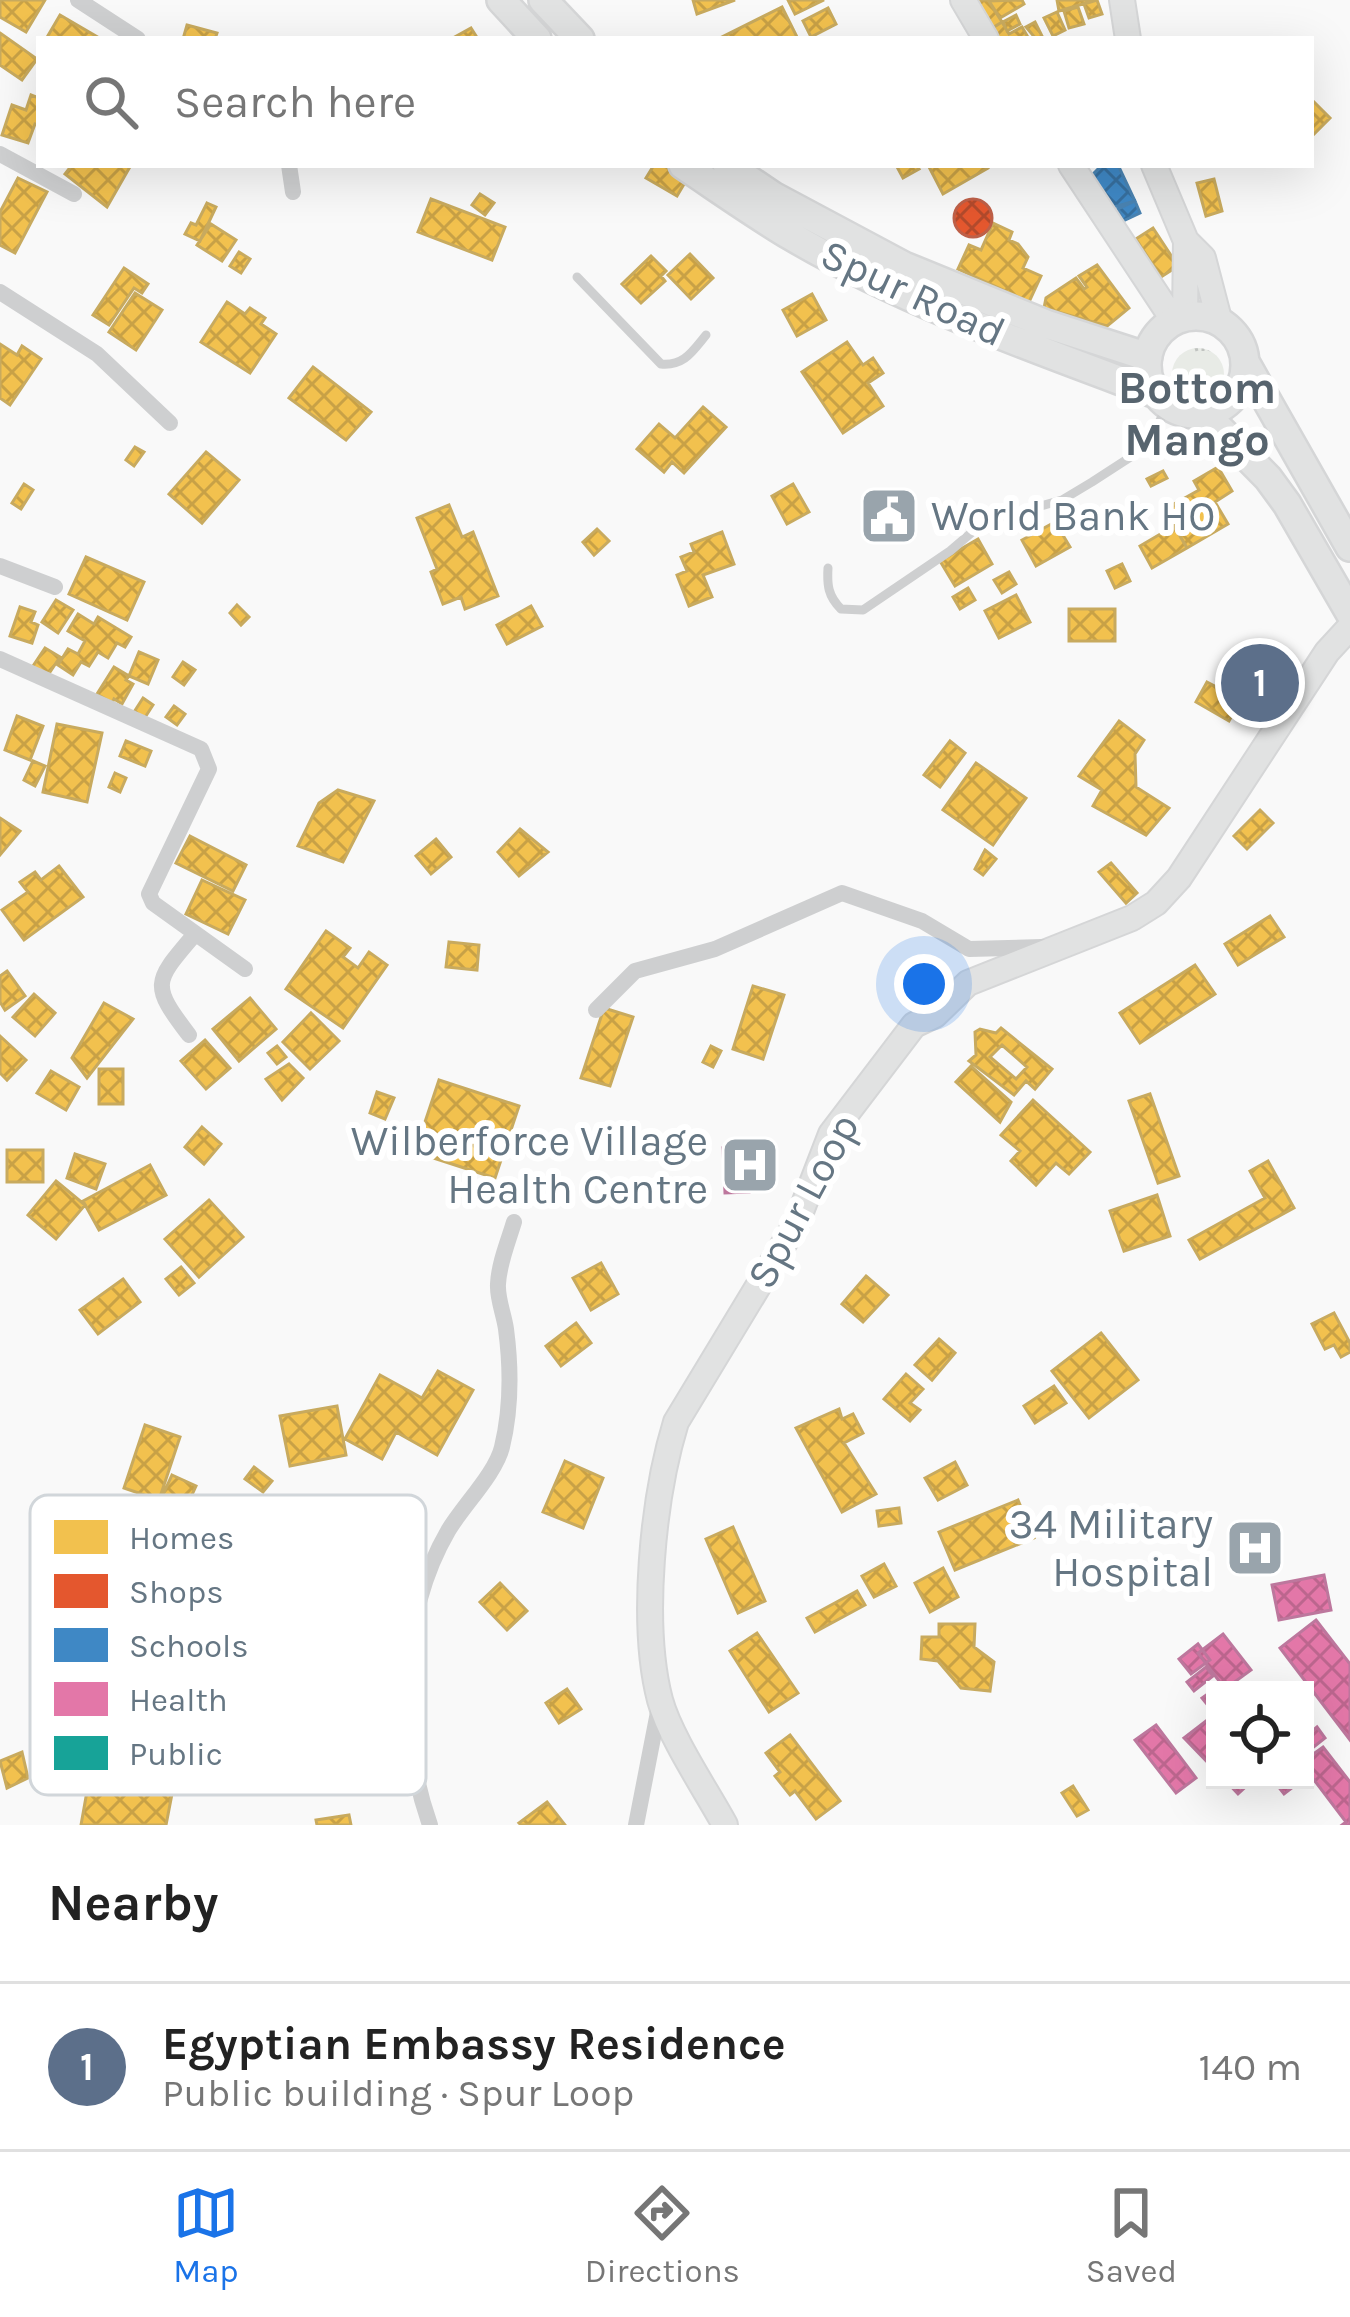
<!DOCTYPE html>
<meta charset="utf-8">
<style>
:root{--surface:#fff;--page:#f2f2f2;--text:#222;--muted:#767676;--line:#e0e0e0;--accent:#1a73e8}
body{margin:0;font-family:Karla,sans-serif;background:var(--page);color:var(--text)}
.controls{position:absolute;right:36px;bottom:36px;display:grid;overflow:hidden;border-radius:0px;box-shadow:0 12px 48px #0002}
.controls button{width:108px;height:108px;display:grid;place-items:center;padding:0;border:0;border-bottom:3px solid var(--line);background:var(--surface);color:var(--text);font:60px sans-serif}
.you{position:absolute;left:924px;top:984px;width:42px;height:42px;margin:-30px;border:9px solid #fff;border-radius:50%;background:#1a73e8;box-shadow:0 0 0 18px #1a73e833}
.badge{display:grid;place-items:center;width:78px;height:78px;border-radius:50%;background:var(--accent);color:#fff;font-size:39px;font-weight:700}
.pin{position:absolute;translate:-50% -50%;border:6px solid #fff;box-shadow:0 3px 12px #0006}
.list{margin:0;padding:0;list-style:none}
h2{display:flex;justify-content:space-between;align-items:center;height:156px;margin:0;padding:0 48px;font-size:51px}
h2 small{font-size:39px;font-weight:400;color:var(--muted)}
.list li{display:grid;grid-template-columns:78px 1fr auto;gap:36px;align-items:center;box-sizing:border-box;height:168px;padding:0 48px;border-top:3px solid var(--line)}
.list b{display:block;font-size:45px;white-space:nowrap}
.list p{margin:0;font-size:39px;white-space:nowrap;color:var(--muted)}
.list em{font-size:39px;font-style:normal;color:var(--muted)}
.icon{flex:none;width:66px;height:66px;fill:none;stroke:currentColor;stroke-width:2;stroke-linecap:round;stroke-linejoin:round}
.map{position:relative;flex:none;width:1350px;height:1825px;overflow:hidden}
.search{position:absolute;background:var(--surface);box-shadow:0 12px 48px #0002;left:36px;right:36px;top:36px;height:132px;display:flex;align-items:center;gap:30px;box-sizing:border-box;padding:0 42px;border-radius:0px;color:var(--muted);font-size:45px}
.sheet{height:324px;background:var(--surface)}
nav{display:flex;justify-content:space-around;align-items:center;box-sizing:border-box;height:168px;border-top:3px solid var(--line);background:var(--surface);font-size:33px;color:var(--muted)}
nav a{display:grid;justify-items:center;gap:6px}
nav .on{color:var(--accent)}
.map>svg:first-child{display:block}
.grass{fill:url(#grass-tufts)}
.homes{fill:url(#homes-cross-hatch);stroke:#c8aa5e;stroke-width:3;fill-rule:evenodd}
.shops{fill:url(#shops-cross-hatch);stroke:#be6048;stroke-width:3}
.schools{fill:url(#schools-cross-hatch);stroke:#4a83b1;stroke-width:3}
.health{fill:url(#health-cross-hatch);stroke:#bd779d;stroke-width:3}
.public{fill:url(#public-cross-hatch);stroke:#2e9692;stroke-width:3}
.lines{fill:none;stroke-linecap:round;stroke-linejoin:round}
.secondary-casing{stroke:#d5d6d7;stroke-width:28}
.primary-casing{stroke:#d5d6d7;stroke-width:32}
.lane{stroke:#cecfd0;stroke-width:9}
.street{stroke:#cecfd0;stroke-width:16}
.secondary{stroke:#e1e2e2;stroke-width:24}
.primary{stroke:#e1e2e2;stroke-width:27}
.labels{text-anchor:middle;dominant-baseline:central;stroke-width:12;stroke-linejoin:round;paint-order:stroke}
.street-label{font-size:42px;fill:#657683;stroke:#fff}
.poi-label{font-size:42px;fill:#657683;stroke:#fff;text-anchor:end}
.neighbourhood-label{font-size:45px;font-weight:bold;fill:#57646e;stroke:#fff}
.key{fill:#fff;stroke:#d1d6da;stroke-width:3}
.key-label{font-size:33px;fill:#657683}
</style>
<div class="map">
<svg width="1350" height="1825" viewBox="0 0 1350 1825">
<defs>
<pattern id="grass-tufts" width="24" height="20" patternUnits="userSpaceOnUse" patternTransform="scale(3)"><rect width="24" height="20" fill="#e8ebe6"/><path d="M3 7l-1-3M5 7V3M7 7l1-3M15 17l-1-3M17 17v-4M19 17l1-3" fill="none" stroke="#c0c3c0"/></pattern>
<pattern id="homes-cross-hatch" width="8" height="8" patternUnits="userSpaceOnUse" patternTransform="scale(3)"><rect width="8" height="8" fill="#f2c14e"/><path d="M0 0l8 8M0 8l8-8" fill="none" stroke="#c8a146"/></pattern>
<pattern id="shops-cross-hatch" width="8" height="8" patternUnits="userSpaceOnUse" patternTransform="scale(3)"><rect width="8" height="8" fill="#e4572e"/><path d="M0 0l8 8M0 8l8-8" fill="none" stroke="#b24a2c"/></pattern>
<pattern id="schools-cross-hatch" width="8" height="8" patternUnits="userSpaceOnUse" patternTransform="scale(3)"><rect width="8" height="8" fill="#3f88c5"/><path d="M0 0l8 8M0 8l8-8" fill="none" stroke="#376f9e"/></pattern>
<pattern id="health-cross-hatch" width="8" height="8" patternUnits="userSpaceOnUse" patternTransform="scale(3)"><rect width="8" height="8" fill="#e377a8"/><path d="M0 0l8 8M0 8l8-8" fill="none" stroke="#bc668e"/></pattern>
<pattern id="public-cross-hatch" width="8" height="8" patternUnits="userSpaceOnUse" patternTransform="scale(3)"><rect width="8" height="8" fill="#17a398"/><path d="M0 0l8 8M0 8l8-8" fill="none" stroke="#188981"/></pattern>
</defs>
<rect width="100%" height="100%" fill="#f9f9f9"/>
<path class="grass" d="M1172 374a26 26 0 1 1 52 0a26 26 0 1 1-52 0Z"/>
<path class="homes" d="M0,0H45L26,32L0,17Z
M693,0H735L697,14Z
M788,0H824L795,14Z
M975,0H988L1002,22L989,30Z
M1022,0L1024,4L1000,18L989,1Z
M1057,0H1096L1059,11Z
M1097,0L1102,14L1089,18L1084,4Z
M782,7L798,39H720V38Z
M1078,7L1084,24L1069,28L1064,11Z
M828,8L836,24L811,37L803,21Z
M1057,12L1065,30L1053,36L1044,18Z
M60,15L101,39H46Z
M1016,15L1020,24L1007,31L1003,22Z
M1002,22L1009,34L1022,27L1029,39H995L989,30Z
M1035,22L1042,36L1036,39L1026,27Z
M187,25L217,33L215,39H183Z
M471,28L478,39H451Z
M0,33L37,59L22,80L0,65Z
M31,95L39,98V125L35,124L28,143L2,135L12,105L26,110Z
M1311,99L1330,118L1314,134L1311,132Z
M72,165H131L107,207L65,174Z
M654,165H662L687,179L677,196L646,178Z
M896,165H916L919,169L903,178Z
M928,165H987L988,168L943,194Z
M18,178L47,192L15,253L0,245V212Z
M1214,179L1222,211L1206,216L1197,183Z
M480,194L494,203L485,215L472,205Z
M431,199L505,227L492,260L418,232Z
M207,203L216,207L200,241L185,234L191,223L196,225Z
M993,223L1012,232L1009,240L1018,244L1028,257L1023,268L1041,276L1029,302L958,269L969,245L981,250Z
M211,224L236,240L222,261L197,245Z
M1153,228L1178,266L1161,277L1136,239Z
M239,252L250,259L241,273L230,266Z
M690,254L713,278L691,299L668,275Z
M651,256L666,271L661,276L665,281L641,303L622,284Z
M1097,265L1129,308L1107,326L1044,308L1046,298L1076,278L1084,289L1087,287L1079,276Z
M124,268L148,284L142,293L134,288L109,325L93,315Z
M135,293L162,310L136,350L109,332Z
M812,294L826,320L797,336L783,310Z
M227,302L245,314L250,308L265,318L261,324L276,334L250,373L201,342Z
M847,342L863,365L873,358L883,373L868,383L883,406L843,433L802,372Z
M0,344L17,355L22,346L41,359L10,405L0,398Z
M313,367L371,412L346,440L289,398Z
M703,407L726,427L684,473L672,462L664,472L637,449L659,424L675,438Z
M135,447L144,452L134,466L126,460Z
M206,452L239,480L202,523L169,494Z
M1218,467L1232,491L1215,502L1228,524L1187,548L1165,509L1199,490L1194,481Z
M1163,471L1167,478L1151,486L1147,479Z
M24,484L33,490L21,509L12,503Z
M793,484L809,512L787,524L772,496Z
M449,505L462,537L473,532L498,596L465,609L461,597L443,604L431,572L437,569L417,518Z
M1055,522L1070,547L1036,566L1022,540Z
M1174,526L1187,548L1152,568L1140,546Z
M597,529L609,541L594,555L583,542Z
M722,532L734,564L703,575L712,597L689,606L677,575L687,571L681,557L694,552L691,544Z
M978,539L992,564L955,586L940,561Z
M86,557L144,582L127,620L69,594Z
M1122,564L1130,581L1115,588L1107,571Z
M1009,572L1016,584L1002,593L994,580Z
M968,588L975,600L960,609L953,597Z
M1016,595L1030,622L999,638L985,611Z
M56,600L73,610L58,633L42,622Z
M237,605L249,617L241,625L230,613Z
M531,606L542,626L507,644L497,625Z
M20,607L35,612L31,622L38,625L32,643L10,636Z
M1069,609H1115V641H1069Z
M78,614L94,624L98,617L131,637L125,647L117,643L108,658L98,652L89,666L81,662L73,675L58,665L68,649L78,654L85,641L68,631Z
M45,648L60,657L46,678L31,669Z
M139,652L158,660L148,684L129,676Z
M183,662L195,670L184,685L173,677Z
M114,667L129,676L126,680L133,684L122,704L114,699L112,703L97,694Z
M1207,682L1230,694L1224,704L1235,710L1229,721L1196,702Z
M143,698L153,705L144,719L134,712Z
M174,706L185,714L177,725L166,717Z
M17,716L43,726L30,760L5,750Z
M1119,721L1144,740L1135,754L1136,787L1169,808L1146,835L1093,806L1102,790L1079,776Z
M57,724L102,733L87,802L43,792Z
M126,741L151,751L145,766L120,756Z
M950,741L965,753L940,787L924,775Z
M33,761L45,766L35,786L24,780Z
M976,763L1026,798L993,845L943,810Z
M115,773L126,778L120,792L109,787Z
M338,790L374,801L343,862L298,846L319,803Z
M1260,810L1273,823L1247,849L1234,836Z
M0,818L20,831L0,855Z
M520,829L548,852L519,876L498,852Z
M190,836L246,865L233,891L176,863Z
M436,839L451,857L431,874L416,856Z
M985,850L996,859L983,875L975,869Z
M1111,863L1137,893L1126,903L1099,872Z
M59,866L83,897L24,940L2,910L28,892L20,882L35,872L41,880Z
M202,880L245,900L228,934L186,914Z
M1270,916L1284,937L1238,965L1225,944Z
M326,931L350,948L343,957L358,968L369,952L387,965L343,1028L286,989Z
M449,942L479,945L477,970L446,967Z
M1195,965L1215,994L1140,1043L1120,1013Z
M7,971L25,996L5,1010L0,1002V976Z
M753,986L784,995L763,1059L733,1049Z
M34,994L55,1013L35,1036L13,1017Z
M250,998L276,1029L239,1061L213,1029Z
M104,1003L133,1019L87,1078L72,1058Z
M604,1008L633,1017L610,1086L581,1078Z
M311,1013L339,1041L310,1069L283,1042Z
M1001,1028L1052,1069L1035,1089L1026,1081L1014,1095L969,1061L976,1055L975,1032L980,1029L996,1033ZM1002,1045L1027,1067L1016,1079L990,1057Z
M0,1036L26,1060L7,1080L0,1073Z
M205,1040L230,1068L206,1089L181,1061Z
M277,1046L286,1057L277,1064L268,1053Z
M711,1046L721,1051L713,1067L703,1062Z
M289,1064L303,1078L282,1100L266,1079Z
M971,1066L1011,1102L1000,1122L956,1082Z
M99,1069H123V1104H99Z
M51,1071L79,1087L66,1110L37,1093Z
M439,1080L519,1106L495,1178L415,1152Z
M377,1092L394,1098L385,1119L370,1113Z
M1150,1094L1179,1176L1158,1183L1129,1101Z
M1033,1100L1090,1152L1069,1174L1056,1163L1036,1185L1011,1161L1020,1151L1001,1135Z
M202,1127L221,1144L204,1164L185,1147Z
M7,1150H43V1182H7Z
M75,1154L105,1164L96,1189L67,1178Z
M1268,1161L1294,1208L1200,1259L1189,1240L1265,1198L1250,1171Z
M150,1165L166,1195L99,1230L83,1201Z
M56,1181L85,1205L56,1239L28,1215Z
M1157,1195L1170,1236L1124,1251L1110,1211Z
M209,1200L243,1237L199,1277L165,1239Z
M601,1263L618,1294L591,1310L573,1278Z
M181,1267L194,1283L179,1295L166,1279Z
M866,1276L888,1295L863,1322L842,1304Z
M123,1279L140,1302L98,1334L80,1310Z
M1334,1313L1350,1343V1352L1341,1357L1334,1345L1325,1349L1312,1324Z
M576,1323L591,1343L561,1366L546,1346Z
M1101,1333L1138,1380L1089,1418L1052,1371Z
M939,1339L955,1353L932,1380L915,1365Z
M438,1371L473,1390L437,1455L396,1432L382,1459L345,1439L380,1375L422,1398Z
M906,1374L923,1389L910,1403L920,1410L910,1421L884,1399Z
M1054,1386L1066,1403L1035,1423L1024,1406Z
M337,1406L346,1455L290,1466L280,1416Z
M839,1409L842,1419L853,1414L863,1433L844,1443L876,1494L842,1512L796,1428Z
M145,1425L180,1437L159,1500L124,1488Z
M565,1461L603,1478L583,1528L543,1512Z
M955,1462L967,1485L938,1500L925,1478Z
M254,1467L272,1481L263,1492L245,1479Z
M172,1475L196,1486L180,1521L156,1510Z
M1018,1500L1034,1538L955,1570L939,1532Z
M899,1508L901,1523L879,1526L877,1511Z
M733,1527L765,1601L738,1613L706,1539Z
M884,1564L896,1586L874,1597L862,1576Z
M943,1568L958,1597L930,1612L915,1583Z
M500,1583L527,1611L507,1630L480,1602Z
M857,1591L865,1605L815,1632L807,1618Z
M939,1624H975L974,1647L994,1662L990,1691L961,1688L938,1661L921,1659L922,1637H939Z
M757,1633L798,1693L769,1712L730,1651Z
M567,1689L581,1709L559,1723L546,1703Z
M790,1735L840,1801L816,1819L795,1791L790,1795L775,1776L780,1772L766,1753Z
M22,1752L28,1778L7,1788L0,1761Z
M89,1780L172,1794L166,1825H81Z
M1073,1786L1088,1810L1077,1816L1062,1793Z
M547,1802L565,1825H521L519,1823Z
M349,1815L351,1825H317L316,1820Z"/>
<path class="shops" d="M954 218a19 19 0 1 1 38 0a19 19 0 1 1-38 0Z"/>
<path class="schools" d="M1102,165H1118L1135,201L1107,209L1093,174Z
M1135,201L1140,213L1123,221L1118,209Z"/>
<path class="health" d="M749,1146V1155L775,1153L776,1175L748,1177L749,1192L725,1193L723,1148Z
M1324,1575L1331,1610L1279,1620L1272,1585Z
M1316,1620L1350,1664V1740L1280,1648Z
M1223,1634L1251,1670L1225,1689L1198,1653Z
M1198,1644L1210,1660L1191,1674L1179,1659Z
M1206,1667L1213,1676L1194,1691L1187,1682Z
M1219,1686L1223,1690H1215V1704L1210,1708L1202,1698Z
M1215,1714V1770L1184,1738Z
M1156,1725L1196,1778L1176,1793L1135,1740Z
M1317,1727L1325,1738L1305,1754V1737Z
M1323,1747L1350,1782V1825H1342L1346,1822L1305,1768V1760Z
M1225,1780H1253L1238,1794Z
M1273,1780H1294L1297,1784L1284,1794Z"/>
<path class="public" d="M1259,649L1287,662L1260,718L1232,704Z"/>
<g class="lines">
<defs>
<path id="secondary" d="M963,0L986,39
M1122,0L1128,39
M1071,165L1174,321
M1154,165L1186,241L1185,318
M1186,241L1203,258L1220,323
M725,1825C706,1790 670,1737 660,1700C640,1623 653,1497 676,1422L797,1222L831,1134L914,1025L935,1015L968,983L1132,918L1156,903L1179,878L1327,652L1350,627"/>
<path id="primary" d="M501,0L537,39
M543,0L580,39
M683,165C719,189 754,214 791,236C905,303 1033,348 1156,394
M727,165L773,196L904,266L1046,324L1148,357
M1147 365a49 49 0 1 1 98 0a49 49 0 1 1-98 0Z
M1245,362L1350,547
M1204,413L1268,478L1287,504L1350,613"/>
</defs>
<use href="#secondary" class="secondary-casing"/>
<use href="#primary" class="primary-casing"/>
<path class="lane" d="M577,277L661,364C684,366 692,352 706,335
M828,568C827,585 828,596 841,609L863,610L950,551L984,522L1062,500L1092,482L1146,447L1168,405"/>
<path class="street" d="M78,0L138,39
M0,154L74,194
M289,165L293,192
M0,292L97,354L170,423
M0,566L55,587
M0,659L201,749L209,769L149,894L153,903L245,969
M596,1010L635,971L715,949L842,893L922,921L969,949L1042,947
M189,1035C150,984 154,982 195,934
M430,1825C398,1734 398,1617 448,1531C462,1507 496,1473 502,1447C511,1410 511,1367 506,1329C504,1314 497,1299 498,1284C499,1263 508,1242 514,1222
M636,1825L660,1702"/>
<use href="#secondary" class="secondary"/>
<use href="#primary" class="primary"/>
</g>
<defs>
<symbol id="civic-square" viewBox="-11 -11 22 22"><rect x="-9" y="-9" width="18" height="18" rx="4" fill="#99a4ac" stroke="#fff"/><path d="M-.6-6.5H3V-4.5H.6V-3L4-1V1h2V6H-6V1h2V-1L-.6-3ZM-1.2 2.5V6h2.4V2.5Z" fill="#fff"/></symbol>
<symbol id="hospital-square" viewBox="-11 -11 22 22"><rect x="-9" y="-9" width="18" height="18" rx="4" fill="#99a4ac" stroke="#fff"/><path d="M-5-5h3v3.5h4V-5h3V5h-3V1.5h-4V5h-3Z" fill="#fff"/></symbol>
</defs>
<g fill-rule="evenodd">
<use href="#civic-square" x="856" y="483" width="66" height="66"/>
<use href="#hospital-square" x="717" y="1132" width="66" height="66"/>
<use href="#hospital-square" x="1222" y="1515" width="66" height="66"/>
</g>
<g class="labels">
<g class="street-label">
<text transform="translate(913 293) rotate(25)">Spur Road</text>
<text transform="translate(803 1201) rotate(-62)">Spur Loop</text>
</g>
<g class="poi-label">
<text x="931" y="516" text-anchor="start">World Bank HO</text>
<text x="708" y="1141">Wilberforce Village<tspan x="708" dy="48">Health Centre</tspan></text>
<text x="1213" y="1524">34 Military<tspan x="1213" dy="48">Hospital</tspan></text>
</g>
<g class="neighbourhood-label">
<text x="1197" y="388">Bottom<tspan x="1197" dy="52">Mango</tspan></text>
</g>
</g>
<rect x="30" y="1495" width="396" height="300" rx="18" class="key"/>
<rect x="54" y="1520" width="54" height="34" fill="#f2c14e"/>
<rect x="54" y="1574" width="54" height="34" fill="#e4572e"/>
<rect x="54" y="1628" width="54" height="34" fill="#3f88c5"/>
<rect x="54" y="1682" width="54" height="34" fill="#e377a8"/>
<rect x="54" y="1736" width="54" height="34" fill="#17a398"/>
<g class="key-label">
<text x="129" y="1549">Homes</text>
<text x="129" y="1603">Shops</text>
<text x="129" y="1657">Schools</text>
<text x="129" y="1711">Health</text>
<text x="129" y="1765">Public</text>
</g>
</svg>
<div class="controls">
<button><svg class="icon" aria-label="locate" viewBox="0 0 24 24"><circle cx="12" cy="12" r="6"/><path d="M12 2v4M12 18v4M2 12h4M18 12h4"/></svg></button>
</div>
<div class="you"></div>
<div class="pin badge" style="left:1260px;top:683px;background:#5c6f8a">1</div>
<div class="search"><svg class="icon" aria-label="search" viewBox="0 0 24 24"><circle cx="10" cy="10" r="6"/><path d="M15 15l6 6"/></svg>Search here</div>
</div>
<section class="sheet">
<h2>Nearby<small></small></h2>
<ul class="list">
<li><span class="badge" style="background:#5c6f8a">1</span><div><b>Egyptian Embassy Residence</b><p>Public building · Spur Loop</p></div><em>140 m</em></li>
</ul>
</section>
<nav>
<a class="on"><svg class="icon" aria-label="map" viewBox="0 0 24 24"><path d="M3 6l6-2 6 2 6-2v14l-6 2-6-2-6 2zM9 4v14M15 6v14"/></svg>Map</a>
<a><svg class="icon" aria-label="directions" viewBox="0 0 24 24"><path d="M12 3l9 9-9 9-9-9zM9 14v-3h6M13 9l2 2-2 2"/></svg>Directions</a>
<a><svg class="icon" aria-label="saved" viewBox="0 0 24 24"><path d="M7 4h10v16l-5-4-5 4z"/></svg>Saved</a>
</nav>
